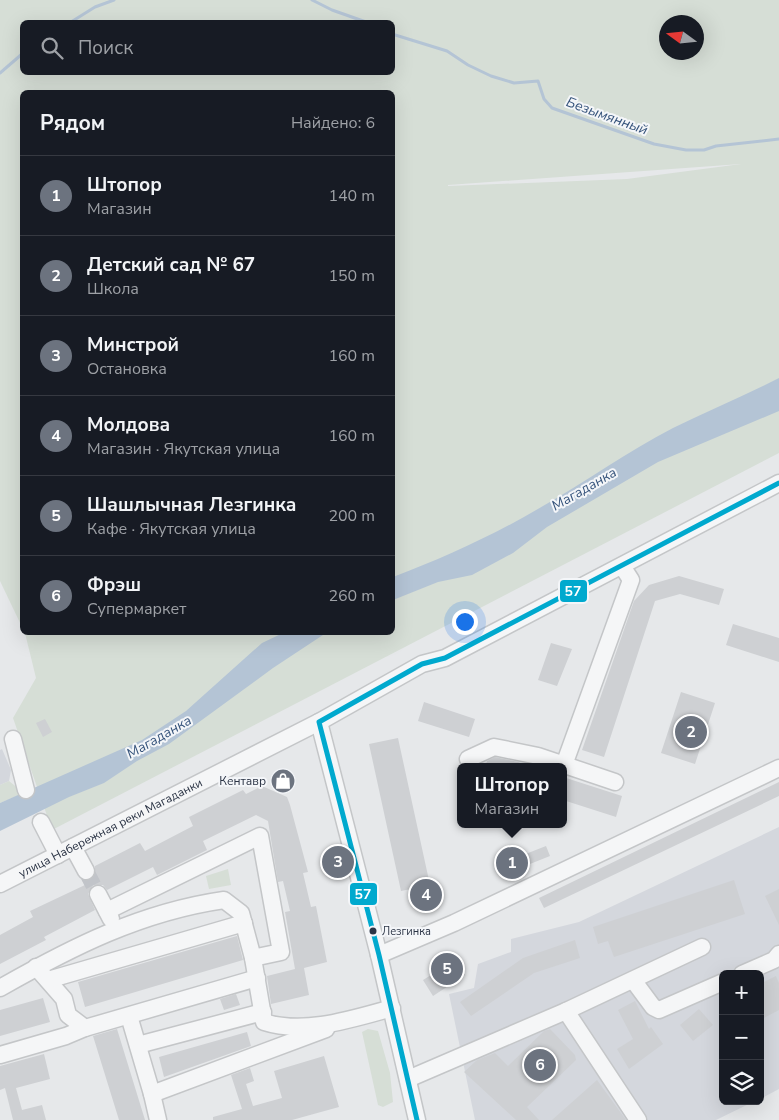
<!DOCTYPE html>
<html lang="ru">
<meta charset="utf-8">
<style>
:root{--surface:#171b24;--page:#242831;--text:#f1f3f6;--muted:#9ea1a6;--line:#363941;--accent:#6c737f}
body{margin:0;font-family:"Nunito Sans",sans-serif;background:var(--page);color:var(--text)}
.controls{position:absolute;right:15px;bottom:15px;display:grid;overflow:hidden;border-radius:8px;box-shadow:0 5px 20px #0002}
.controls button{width:45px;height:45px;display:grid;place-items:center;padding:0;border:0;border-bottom:1px solid var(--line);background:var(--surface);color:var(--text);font:25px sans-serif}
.compass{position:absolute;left:659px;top:15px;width:45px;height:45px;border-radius:50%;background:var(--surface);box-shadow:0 5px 20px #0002;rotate:285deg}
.you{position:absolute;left:464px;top:621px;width:18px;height:18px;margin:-12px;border:4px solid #fff;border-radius:50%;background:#1a73e8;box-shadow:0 0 0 8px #1a73e833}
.badge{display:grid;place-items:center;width:32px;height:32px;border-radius:50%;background:var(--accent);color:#fff;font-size:16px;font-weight:700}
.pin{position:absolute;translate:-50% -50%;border:2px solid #fff;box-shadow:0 1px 5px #0006}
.popup{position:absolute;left:457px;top:763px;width:110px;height:65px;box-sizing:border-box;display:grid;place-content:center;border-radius:8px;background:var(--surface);filter:drop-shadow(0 1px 4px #0005);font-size:16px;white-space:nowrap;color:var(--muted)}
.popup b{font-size:19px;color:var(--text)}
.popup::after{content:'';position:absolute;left:50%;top:100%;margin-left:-10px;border:10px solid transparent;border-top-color:var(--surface)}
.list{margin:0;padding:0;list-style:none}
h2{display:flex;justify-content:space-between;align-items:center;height:65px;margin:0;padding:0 20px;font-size:21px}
h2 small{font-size:16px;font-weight:400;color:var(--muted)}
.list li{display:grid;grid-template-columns:32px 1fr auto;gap:15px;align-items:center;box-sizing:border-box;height:80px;padding:0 20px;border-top:1px solid var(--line)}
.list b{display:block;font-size:19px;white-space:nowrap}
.list p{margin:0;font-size:16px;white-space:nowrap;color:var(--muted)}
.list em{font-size:16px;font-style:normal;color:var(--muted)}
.icon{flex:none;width:28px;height:28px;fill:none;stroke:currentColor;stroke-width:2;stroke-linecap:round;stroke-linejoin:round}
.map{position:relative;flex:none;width:779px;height:1120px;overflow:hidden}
.search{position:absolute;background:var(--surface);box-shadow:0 5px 20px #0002;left:20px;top:20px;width:375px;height:55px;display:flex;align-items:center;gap:12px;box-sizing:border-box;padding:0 18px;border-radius:8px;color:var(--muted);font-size:19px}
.panel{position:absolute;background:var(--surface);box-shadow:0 5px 20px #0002;left:20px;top:90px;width:375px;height:545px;border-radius:8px}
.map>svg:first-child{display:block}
.built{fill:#d4d7dd}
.green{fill:#d6ded6;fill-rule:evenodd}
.water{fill:#b4c4d5}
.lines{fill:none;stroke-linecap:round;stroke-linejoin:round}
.stream{stroke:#b4c4d5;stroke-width:3}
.building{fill:#ced0d3}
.minor-tunnel{stroke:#c1c4c9;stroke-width:16;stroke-dasharray:16 8;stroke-linecap:butt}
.minor-casing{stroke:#c4c6c8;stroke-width:19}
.minor{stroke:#f5f6f7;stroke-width:16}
.bus-1-casing{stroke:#f4f6f9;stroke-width:9}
.bus-1{stroke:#00a9ce;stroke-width:5}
.bus-dot{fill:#2b3445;stroke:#f4f6f9;stroke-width:2}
.labels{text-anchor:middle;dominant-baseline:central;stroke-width:4;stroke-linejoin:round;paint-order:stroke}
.bus-label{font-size:11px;fill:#2b3445;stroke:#f4f6f9;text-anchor:start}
.poi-label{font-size:12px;fill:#2b3445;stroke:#f4f6f9;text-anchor:end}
.street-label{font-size:12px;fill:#2b3445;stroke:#f4f6f9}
.water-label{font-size:14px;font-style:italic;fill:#34527a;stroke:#f4f6f9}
.line-badge{stroke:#f4f6f9;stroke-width:2}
.badge-label{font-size:14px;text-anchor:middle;font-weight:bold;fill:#fff}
</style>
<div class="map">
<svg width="779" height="1120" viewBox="0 0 779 1120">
<rect width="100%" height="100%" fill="#e6e8ea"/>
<path class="built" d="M2,749L11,770L9,781L0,785V750Z
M779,827V1089L760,1099V974H723V1101H755L716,1120H475L449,994L474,988L478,964L511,952V939L579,922Z"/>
<path class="green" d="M0,0H779V453L52,830L13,718L36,678L25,633L392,632V92H22V627L0,581ZM22,22H392V72H22ZM666,22H696V52H666ZM741,164L627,179L448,186V185Z
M9,781L24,793L0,803V785Z
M228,869L231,885L209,889L206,876Z
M368,1029L378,1031L390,1073L393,1102L383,1107L378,1105L362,1032Z"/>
<path class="water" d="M779,378V411L658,462L547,527L513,553L472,575L438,582L393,600V577C444,558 496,534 543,506C587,481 628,451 673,428C708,411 744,396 779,378Z
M283,633H326L273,668L169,744L137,761L104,783L69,797L0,831V803L142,740L186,711L262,643Z"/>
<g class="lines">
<path class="stream" d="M312,0L332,10L366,22
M71,22L95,7L114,0
M392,34L447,51L468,65L491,76L514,83L538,81L544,99L552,108L654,144L686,150H704L716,146L779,139
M0,73L22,54"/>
</g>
<path class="building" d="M679,576L724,589L719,605L680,594L655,601L604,757L582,750L634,601L649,585Z
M733,624L779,638V662L726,645Z
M551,643L572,649L557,686L538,680Z
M681,692L715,703L695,764L661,753Z
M424,702L475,719L469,737L418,721Z
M45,719L52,732L43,737L36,723Z
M398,738L430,885L401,891L369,744Z
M495,757L518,762L527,765L526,767H485L487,761Z
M563,777L622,796L616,817L563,800Z
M779,782V796L544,908L539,898Z
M262,786L287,797L290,805L308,872L303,873L311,907L316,906L327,962L304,968L309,995L271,1004L267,976L295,969L285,912L290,911L283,881L278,882L268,821L256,815L203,841L207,850L157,875L153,867L107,890L103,885H93L88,894L95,910L44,937L46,940L0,964V935L33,917L30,911L85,885L82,880H90L95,876V866L140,843L145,851L193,826L189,817L243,790L246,794Z
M546,846L550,856L502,875L496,860L521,851L523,855Z
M734,880L745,914L614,957L608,941L598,944L593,927Z
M779,889V925L765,896Z
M237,936L243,960L85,1007L78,982Z
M575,940L580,958L534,973L471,1016L460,1002L523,958Z
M455,960L465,975L433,996L423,980Z
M776,976L779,983V1010L760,1020V984Z
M236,994L240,1005L224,1010L220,999Z
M43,998L50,1022L0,1036V1010Z
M635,1001L649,1029L651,1027L663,1044L629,1069L617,1049L633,1039L618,1010Z
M699,1009L713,1025L693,1041L680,1025Z
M117,1029L145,1120H119L93,1036Z
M550,1029L575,1055L576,1060L527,1107L539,1120H516L464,1072L477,1060L495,1053L508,1066L544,1031Z
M247,1032L251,1046L164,1077L159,1057Z
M44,1054L50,1079L16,1088L22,1110L42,1105L46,1120H13L5,1088L0,1090V1066Z
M324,1056L339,1107L292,1120H213V1117L242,1109L231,1075L250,1068L254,1081L246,1084L253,1106L282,1098L274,1071Z
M597,1080L626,1120H552Z"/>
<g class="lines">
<path class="minor-tunnel" d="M86,871L98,894"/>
<defs>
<g id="minor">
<path d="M319,722L379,955L417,1120"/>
<path d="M13,739L26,790"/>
<path d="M468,759L494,747L538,756L615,782"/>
<path d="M564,765L631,580L622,566"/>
<path d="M41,822L58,855"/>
<path d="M73,847L86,871"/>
<path id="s1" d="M0,884L319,722L422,664L445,658L779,483"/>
<path d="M98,894L111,919"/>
<path d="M107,911L260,836L281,952L253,958"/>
<path d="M379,955L454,923L779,768"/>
<path d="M36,967L64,999L68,1015L85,1028L257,978"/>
<path d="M742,974L774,960L779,954"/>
<path d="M48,980L244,923"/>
<path d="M633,980L653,1007L659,1010L723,982"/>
<path d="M0,988C72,947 141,912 224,900L241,913L253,958L264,1022C304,1035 352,1019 392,1008"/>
<path d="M566,1011L702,947"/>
<path d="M129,1016L152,1094L326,1029"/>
<path d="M138,1045L263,1012"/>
<path d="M0,1055L66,1036L85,1028"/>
<path d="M408,1079L566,1011L638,1120"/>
<path d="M152,1094L158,1120"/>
</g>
</defs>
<use href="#minor" class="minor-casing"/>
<use href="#minor" class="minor"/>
<defs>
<path id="bus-1" d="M417,1120L379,955L319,722L422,664L445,658L779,483"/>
</defs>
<use href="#bus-1" class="bus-1-casing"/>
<use href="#bus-1" class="bus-1"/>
</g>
<defs>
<symbol id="shop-disc" viewBox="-11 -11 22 22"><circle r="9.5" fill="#6c737f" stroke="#f4f6f9"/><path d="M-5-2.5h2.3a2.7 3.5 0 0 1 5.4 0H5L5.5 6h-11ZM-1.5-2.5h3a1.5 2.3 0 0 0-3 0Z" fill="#fff"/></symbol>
</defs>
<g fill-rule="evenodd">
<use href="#shop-disc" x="269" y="767" width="28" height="28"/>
</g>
<circle class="bus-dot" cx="373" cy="931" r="4.5"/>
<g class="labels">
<g class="bus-label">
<text x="382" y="931">Лезгинка</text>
</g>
<g class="poi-label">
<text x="266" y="781">Кентавр</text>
</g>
<g class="street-label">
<text stroke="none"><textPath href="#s1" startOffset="124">улица Набережная реки Магаданки</textPath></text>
</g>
<g class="water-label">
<text transform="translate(607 116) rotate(20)">Безымянный</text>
<text transform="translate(584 489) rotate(-30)">Магаданка</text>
<text transform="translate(159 737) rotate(-30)">Магаданка</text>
</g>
</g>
<g class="line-badge">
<rect x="559" y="579" width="29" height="24" rx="5" fill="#00a9ce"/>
<rect x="349" y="882" width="29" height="24" rx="5" fill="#00a9ce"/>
</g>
<g class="badge-label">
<text x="573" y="596">57</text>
<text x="363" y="899">57</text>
</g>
</svg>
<div class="controls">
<button>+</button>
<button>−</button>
<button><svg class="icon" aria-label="layers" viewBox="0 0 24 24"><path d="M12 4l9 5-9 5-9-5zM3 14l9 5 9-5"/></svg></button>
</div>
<svg class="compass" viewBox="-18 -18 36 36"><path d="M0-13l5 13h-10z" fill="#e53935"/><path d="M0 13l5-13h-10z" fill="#9ea1a6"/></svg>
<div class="you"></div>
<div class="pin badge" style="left:512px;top:863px">1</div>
<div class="popup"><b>Штопор</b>Магазин</div>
<div class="pin badge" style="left:691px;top:732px">2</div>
<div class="pin badge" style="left:338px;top:862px">3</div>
<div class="pin badge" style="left:426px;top:895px">4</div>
<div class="pin badge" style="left:447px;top:969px">5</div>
<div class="pin badge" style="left:540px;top:1065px">6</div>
<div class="search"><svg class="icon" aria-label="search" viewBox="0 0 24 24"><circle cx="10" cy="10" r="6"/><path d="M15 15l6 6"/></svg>Поиск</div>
<section class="panel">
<h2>Рядом<small>Найдено: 6</small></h2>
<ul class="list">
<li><span class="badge">1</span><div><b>Штопор</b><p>Магазин</p></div><em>140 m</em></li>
<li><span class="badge">2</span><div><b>Детский сад № 67</b><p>Школа</p></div><em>150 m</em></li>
<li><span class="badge">3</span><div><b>Минстрой</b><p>Остановка</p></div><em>160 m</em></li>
<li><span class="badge">4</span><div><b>Молдова</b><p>Магазин · Якутская улица</p></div><em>160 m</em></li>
<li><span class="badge">5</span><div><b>Шашлычная Лезгинка</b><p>Кафе · Якутская улица</p></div><em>200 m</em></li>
<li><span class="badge">6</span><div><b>Фрэш</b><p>Супермаркет</p></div><em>260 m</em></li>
</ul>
</section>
</div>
